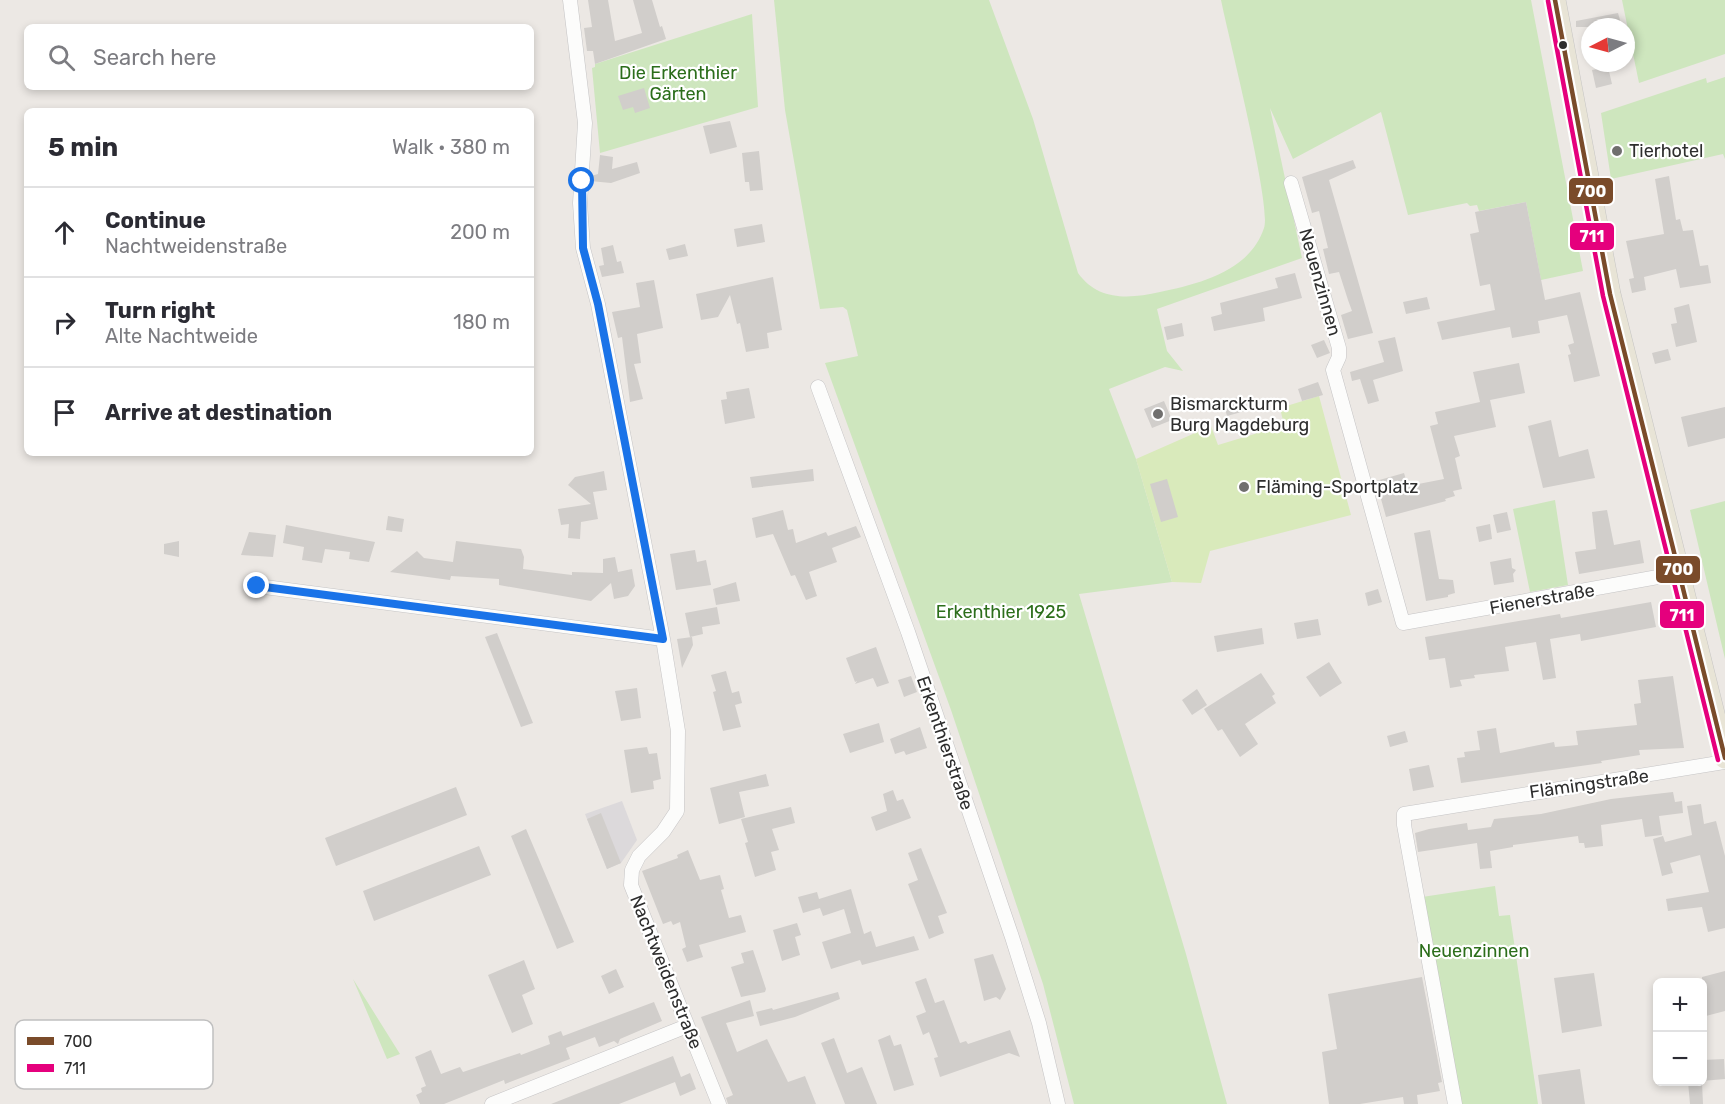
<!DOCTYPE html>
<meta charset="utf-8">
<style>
:root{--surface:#fff;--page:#f7f7f7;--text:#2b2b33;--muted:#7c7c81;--line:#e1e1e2}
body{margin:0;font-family:Rubik,sans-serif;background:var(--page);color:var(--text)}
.controls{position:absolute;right:18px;bottom:18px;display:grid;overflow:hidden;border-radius:9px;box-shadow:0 3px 9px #0003}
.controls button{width:54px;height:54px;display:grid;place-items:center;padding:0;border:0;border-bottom:2px solid var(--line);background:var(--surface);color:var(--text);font:30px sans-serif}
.compass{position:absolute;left:1581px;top:18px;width:54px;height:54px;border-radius:50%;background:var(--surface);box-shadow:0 3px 9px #0003;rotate:264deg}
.stop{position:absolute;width:18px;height:18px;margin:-14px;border:4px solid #1a73e8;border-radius:50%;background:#fff}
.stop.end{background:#1a73e8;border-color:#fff;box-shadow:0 2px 6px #0008}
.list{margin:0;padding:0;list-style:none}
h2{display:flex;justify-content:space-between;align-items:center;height:78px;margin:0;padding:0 24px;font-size:26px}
h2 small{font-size:20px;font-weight:400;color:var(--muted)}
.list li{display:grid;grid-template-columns:39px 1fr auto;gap:18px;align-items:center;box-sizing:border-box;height:90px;padding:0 24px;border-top:2px solid var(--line)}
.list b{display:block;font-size:22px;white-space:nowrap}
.list p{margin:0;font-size:20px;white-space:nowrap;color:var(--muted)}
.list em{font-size:20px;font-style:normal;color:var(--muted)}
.icon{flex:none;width:33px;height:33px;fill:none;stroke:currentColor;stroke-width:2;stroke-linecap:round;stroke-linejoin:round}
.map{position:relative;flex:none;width:1725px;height:1104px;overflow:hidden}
.search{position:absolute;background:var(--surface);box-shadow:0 3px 9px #0003;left:24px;top:24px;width:510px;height:66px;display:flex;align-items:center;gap:15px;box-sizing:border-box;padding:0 21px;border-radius:9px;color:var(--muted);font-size:22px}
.panel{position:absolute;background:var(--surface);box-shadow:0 3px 9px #0003;left:24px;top:108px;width:510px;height:348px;border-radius:9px}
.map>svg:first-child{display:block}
.industrial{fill:#dcd9db}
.green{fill:#cee6be}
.pitch{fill:#d9eabb}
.building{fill:#d1cecb}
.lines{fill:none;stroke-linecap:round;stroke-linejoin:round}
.minor-casing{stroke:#c5c4c5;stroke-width:15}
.primary-casing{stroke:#c6c5c4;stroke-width:22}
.minor{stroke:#fcfcfb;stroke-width:14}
.primary{stroke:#e8e4d6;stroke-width:21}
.bus-1-casing{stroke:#fff;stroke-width:9}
.bus-2-casing{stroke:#fff;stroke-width:9}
.bus-1{stroke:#7a4b2a;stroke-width:4.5}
.bus-2{stroke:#e5007d;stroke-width:4.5}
.route{stroke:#1a73e8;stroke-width:8}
.bus-dot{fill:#2e2e2e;stroke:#fff;stroke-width:2}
.poi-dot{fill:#706f6e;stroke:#fff;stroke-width:2}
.labels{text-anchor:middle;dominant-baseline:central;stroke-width:4.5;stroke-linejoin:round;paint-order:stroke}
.park-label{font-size:18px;fill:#2c6e1b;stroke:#fff}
.poi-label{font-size:18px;fill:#2e2e2e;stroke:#fff;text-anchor:start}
.street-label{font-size:18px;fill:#2e2e2e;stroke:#fff}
.key{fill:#fff;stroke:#c0c0c0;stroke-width:1.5}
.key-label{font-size:16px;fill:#2e2e2e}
.line-badge{stroke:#fff;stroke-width:2}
.badge-label{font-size:16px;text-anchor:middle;font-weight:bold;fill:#fff}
</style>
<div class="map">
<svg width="1725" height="1104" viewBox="0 0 1725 1104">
<rect width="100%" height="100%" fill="#ece8e4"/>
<path class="industrial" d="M622,801L637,840L621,863L607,869L585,814Z"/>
<path class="green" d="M774,0H989L1033,119L1078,273C1098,301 1129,299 1160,292C1199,284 1250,271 1264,228C1272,207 1228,35 1221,0H1531L1583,271L1541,280L1526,202L1479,211L1477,205L1470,206L1467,203L1408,215L1381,112L1293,159L1270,108L1302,258L1157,309L1167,351L1183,371L1165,367L1109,389L1136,459L1172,582L1079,594L1186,954L1227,1104H1074L1043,984L951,710L825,363L858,356L847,310L843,307L820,309L785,110Z
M1622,0H1725V54L1639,83Z
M752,14L758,107L600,153L592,68L595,67V64Z
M1725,77V159L1723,154L1611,179L1601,113L1706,78L1707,83Z
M1555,500L1568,585L1530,592L1513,509Z
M1725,501V659L1690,510Z
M1495,886L1499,916L1510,915L1538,1104H1460L1422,897Z
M353,979L400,1054L387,1059Z"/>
<path class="pitch" d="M1319,396L1351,515L1210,551L1201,583L1172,582L1136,459L1211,426L1218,445L1284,425L1280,408Z"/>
<path class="building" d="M588,0H608L615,41L642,33L633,0H652L660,27L662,26L666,39L595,64L593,51H587L584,28L592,27Z
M1618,13L1622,27H1576V21Z
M1608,67L1612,84L1596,88L1592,70Z
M644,88L650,108L635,113L633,107L623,110L618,96Z
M730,121L737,147L710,154L703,126Z
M759,151L763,190L750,191L749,182H745L742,153Z
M600,155L613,157L612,169L637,162L640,173L611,183L590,181L591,176L598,174Z
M1353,160L1356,168L1329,180L1373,333L1348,339L1341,315L1352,311L1348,300L1339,272L1329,274L1323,249L1328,248L1319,211L1312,213L1302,177Z
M1669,176L1676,220L1680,219L1683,231L1693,230L1700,266L1708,265L1711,283L1680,288L1676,269L1644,277L1646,290L1632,293L1629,279L1634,278L1626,241L1664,234L1655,179Z
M1526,202L1545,300L1580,292L1600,376L1574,382L1568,355L1571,354L1568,345L1574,343L1567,315L1538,321L1540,333L1512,338L1510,327L1442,340L1437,322L1495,310L1490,284L1480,286L1470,234L1479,232L1475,212Z
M762,224L765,242L737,247L734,229Z
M685,244L688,256L669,260L666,249Z
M613,245L617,262L621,261L624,273L602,277L599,266L604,265L601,248Z
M1295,273L1302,298L1263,308L1265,321L1214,331L1211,317L1222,314L1220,303L1278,288L1275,278Z
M773,277L782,330L767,333L769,348L746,352L740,323L737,324L730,295L718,317L701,320L696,294Z
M654,280L663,328L637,334L641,363L634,364L643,399L630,402L622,337L618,338L612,312L640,307L636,283Z
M1427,297L1430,309L1406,314L1403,302Z
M1689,304L1697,342L1676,347L1671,324L1677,323L1674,308Z
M1182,323L1184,336L1167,340L1164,327Z
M1395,337L1403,371L1373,380L1379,401L1368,404L1360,379L1352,381L1350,372L1384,362L1378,341Z
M1324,340L1330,353L1317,358L1311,345Z
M1668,349L1671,360L1655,364L1652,353Z
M1519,363L1525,393L1490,400L1496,427L1454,436L1460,456L1455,458L1462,489L1453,491L1455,496L1445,499L1446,501L1386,517L1376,481L1404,473L1408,486L1444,479L1430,426L1438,424L1435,412L1480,402L1473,372Z
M1318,382L1323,395L1302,401L1298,389Z
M749,388L755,418L725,424L721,400L727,399L726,392Z
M1239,397L1245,411L1227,416L1223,401Z
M1164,401L1172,420L1152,428L1144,409Z
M1725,407V438L1688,447L1681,417Z
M1551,420L1559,457L1588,449L1595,478L1543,488L1528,426Z
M813,469L814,481L752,488L750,477Z
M604,471L607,490L593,492L598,519L581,522L580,539L568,538L569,524L561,525L558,509L591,504L568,485L575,477Z
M1167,479L1178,517L1161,522L1150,484Z
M783,510L788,530L793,529L796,543L826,532L828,536L856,526L861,537L832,548L837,562L809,572L817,596L806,600L795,575L791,576L773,534L756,538L752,518Z
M1607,510L1614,545L1640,540L1644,563L1579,574L1575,552L1596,549L1592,512Z
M1507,512L1511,530L1497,533L1493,515Z
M388,516L404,519L402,532L386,530Z
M1490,524L1492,539L1479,542L1476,527Z
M286,525L375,542L369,562L349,559L350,552L325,549L322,563L302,560L304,547L283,543Z
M1430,530L1439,579L1453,580L1455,593L1448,595V597L1426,601L1414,533Z
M249,532L276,535L273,557L241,555Z
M179,541V557L164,554V544Z
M456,541L521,549L524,557L523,569L572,575V572L603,573V559L615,557L618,572L632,569L635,586L628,596L614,599L611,583L591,601L499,585V579L451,576L450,580L390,572L417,551L424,558L453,562Z
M695,550L697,562L706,560L711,585L676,590L670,554Z
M1511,558L1512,568L1516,570L1513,574L1514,582L1494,585L1490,562Z
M736,582L740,601L716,605L713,589Z
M1378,589L1382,602L1368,606L1365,593Z
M1651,602L1656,627L1581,641L1580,634L1550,639L1556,678L1543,680L1536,642L1505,647L1509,671L1474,675L1475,678L1460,680L1462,686L1450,688L1445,658L1429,660L1425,637L1560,614L1561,618Z
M717,607L720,624L702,627L703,634L690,637L685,613Z
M1318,619L1321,635L1297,639L1294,623Z
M1262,628L1264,644L1217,652L1214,636Z
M497,633L533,723L521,727L485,637Z
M692,637L693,645L682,668L677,639Z
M876,647L889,683L877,687L873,678L855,684L857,681L855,682L846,658Z
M1329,662L1342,683L1320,697L1306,677Z
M726,671L732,693L739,691L742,703L735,705L741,727L723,731L713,692L716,691L711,675Z
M1261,673L1275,694L1272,696L1276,703L1245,724L1258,744L1240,757L1222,729L1218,731L1204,709Z
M911,676L917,692L904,697L898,680Z
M1673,676L1684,748L1639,750L1640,755L1601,761L1602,763L1461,783L1457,758L1465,757L1464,752L1480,750L1477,731L1496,728L1500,753L1554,742L1555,747L1578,745L1576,731L1637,725L1634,704L1641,703L1638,680Z
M637,688L641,718L621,721L615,691Z
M1197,689L1207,705L1192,715L1182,700Z
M879,723L884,742L850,753L843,734Z
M920,727L927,748L906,755L904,751L895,754L890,739Z
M1405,731L1408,742L1390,747L1387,736Z
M647,747L649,754L657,753L661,779L653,781L654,789L631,793L624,750Z
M1429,765L1434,787L1413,791L1409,769Z
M766,774L769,786L739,792L745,817L719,824L710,788Z
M456,787L467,815L336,866L325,838Z
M893,790L897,801L903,799L911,818L876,831L871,817L887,811L883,794Z
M1673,792L1675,802L1682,801L1683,813L1659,816L1662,835L1645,837L1642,819L1601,825L1603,846L1585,848L1584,843H1579L1578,836L1513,845V847L1490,851L1492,868L1480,869L1477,843L1418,852L1415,833L1429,829L1467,823L1468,830L1491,827L1494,819L1541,814L1611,799Z
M1701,804L1704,824L1716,821L1725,856V928L1708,932L1702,907L1668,911L1666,899L1709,892L1700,855L1670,863L1673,873L1662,876L1653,839L1663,836L1665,842L1692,835L1687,806Z
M791,807L795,823L772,829L779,850L771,852L776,870L755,877L745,843L748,842L741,819Z
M601,813L621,863L607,869L587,819Z
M526,829L574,942L557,949L511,836Z
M479,846L491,875L374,921L363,891Z
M921,848L947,913L938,916L944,933L929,939L908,884L918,880L908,853Z
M688,850L700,880L720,875L724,889L721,890L729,918L741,915L746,932L699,945L703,957L687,962L682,949L686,947L680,922L673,925L671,921L663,924L642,871L678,858L677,855Z
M851,889L864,934L871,931L876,947L914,936L919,950L862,965L860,960L831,969L822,942L851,933L844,909L823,916L820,908L803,913L798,897L817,892L819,899Z
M797,923L801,935L795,937L800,955L782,961L773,930Z
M753,950L766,989L765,992L741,997L731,967L744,963L741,953Z
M993,954L1006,989L1000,1000L996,997L984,1001L974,959Z
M524,960L535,989L522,995L533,1024L512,1033L488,975Z
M616,969L624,987L609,994L601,976Z
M1725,971V1011L1702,1017V977Z
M1594,973L1602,1026L1562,1033L1554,978Z
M1422,977L1442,1082L1438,1083L1440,1091L1417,1095L1418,1104H1404L1403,1097L1360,1104H1329L1322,1052L1337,1049L1328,994Z
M926,978L935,1003L944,1000L960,1043L966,1041L968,1044L1010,1030L1020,1057L1009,1053L940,1077L934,1058L938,1057L929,1032L923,1035L916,1016L926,1012L915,982Z
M838,992L840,999L795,1017L760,1026L756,1012L772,1008L773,1010Z
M750,1000L754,1016L726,1023L737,1052L767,1039L788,1082L805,1076L816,1104H728L726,1098L733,1095L701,1017Z
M654,1002L662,1021L620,1039L618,1044L614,1041L599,1047L595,1037L566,1048L570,1059L505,1084L504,1080L444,1104H420L416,1095L422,1092L421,1088L426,1086L415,1057L431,1050L441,1074L460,1067L463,1072L520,1053L521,1055L550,1044L548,1036L561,1031L563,1036Z
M890,1035L894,1046L901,1044L914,1085L894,1091L878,1040Z
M834,1038L847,1073L862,1067L877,1104H845L821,1043Z
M673,1056L681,1077L690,1073L696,1089L680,1096L675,1082L619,1104H551Z
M1724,1059L1725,1079L1702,1081V1060Z
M1580,1069L1585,1104H1542L1538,1075Z
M1688,1082H1702L1703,1104H1690Z"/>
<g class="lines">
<defs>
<path id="minor" d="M570,0L585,123L580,203L583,248L598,304L663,639L678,731L677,811L663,832L639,856L632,870L631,885L719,1104
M1291,183L1339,348V357L1333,370L1403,623L1680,573
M818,387L908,632L1012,937L1039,1023L1058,1104
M257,586L663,639
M492,1104L687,1026
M1455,1104L1404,825V814L1725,762"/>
<path id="primary" d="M1555,0L1610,294L1725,758"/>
</defs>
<use href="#minor" class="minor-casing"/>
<use href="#primary" class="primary-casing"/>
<use href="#minor" class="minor"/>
<use href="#primary" class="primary"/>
<defs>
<path id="bus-1" d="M1555,0L1610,294L1725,758"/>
<path id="bus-2" d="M1548,1L1603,296L1718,760"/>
</defs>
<use href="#bus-1" class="bus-1-casing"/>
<use href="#bus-2" class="bus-2-casing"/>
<use href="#bus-1" class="bus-1"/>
<use href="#bus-2" class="bus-2"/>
</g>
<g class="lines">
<path class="route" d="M257,586L663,639L598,304L583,248L582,181"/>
</g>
<circle class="bus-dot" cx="1563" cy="45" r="5"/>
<g class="poi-dot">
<circle cx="1617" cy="151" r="6"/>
<circle cx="1158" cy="414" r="6"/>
<circle cx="1244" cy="487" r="6"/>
</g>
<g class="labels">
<g class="park-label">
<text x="678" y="73">Die Erkenthier<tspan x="678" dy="21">Gärten</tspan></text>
<text x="1001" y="612">Erkenthier 1925</text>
<text x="1474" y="951">Neuenzinnen</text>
</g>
<g class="poi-label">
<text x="1629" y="151">Tierhotel</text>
<text x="1170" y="404">Bismarckturm<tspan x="1170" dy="21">Burg Magdeburg</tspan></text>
<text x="1256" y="487">Fläming-Sportplatz</text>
</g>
<g class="street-label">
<text transform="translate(1320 282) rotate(74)">Neuenzinnen</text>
<text transform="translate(1542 599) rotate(-10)">Fienerstraße</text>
<text transform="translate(945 743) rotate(71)">Erkenthierstraße</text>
<text transform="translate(1589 784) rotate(-8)">Flämingstraße</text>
<text transform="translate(666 972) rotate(68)">Nachtweidenstraße</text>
</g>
</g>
<rect x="15" y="1020" width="198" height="69" rx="9" class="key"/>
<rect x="27" y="1037" width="27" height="8" fill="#7a4b2a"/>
<rect x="27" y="1064" width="27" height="8" fill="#e5007d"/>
<g class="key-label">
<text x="64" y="1047">700</text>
<text x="64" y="1074">711</text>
</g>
<g class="line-badge">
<rect x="1568" y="177" width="46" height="28" rx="6" fill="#7a4b2a"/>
<rect x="1569" y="222" width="46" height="29" rx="6" fill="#e5007d"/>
<rect x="1655" y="555" width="46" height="29" rx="6" fill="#7a4b2a"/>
<rect x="1659" y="600" width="46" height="29" rx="6" fill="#e5007d"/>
</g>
<g class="badge-label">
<text x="1591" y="197">700</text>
<text x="1592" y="242">711</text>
<text x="1678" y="575">700</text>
<text x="1682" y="621">711</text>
</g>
</svg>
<div class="controls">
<button>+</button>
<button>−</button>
</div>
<svg class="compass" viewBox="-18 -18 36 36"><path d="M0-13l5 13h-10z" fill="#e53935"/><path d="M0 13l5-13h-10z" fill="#7c7c81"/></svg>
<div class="stop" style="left:582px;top:181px"></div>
<div class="stop end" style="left:257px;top:586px"></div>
<div class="search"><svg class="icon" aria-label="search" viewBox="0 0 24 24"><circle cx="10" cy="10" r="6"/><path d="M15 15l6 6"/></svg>Search here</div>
<section class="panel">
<h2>5 min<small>Walk · 380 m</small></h2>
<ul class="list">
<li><svg class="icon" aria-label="ahead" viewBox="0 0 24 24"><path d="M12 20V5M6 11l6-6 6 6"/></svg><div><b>Continue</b><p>Nachtweidenstraße</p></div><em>200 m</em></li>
<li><svg class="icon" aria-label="right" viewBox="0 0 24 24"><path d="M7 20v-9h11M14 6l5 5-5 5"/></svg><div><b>Turn right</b><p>Alte Nachtweide</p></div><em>180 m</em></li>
<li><svg class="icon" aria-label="arrive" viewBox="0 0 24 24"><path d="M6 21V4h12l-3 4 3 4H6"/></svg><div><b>Arrive at destination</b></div></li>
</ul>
</section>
</div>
